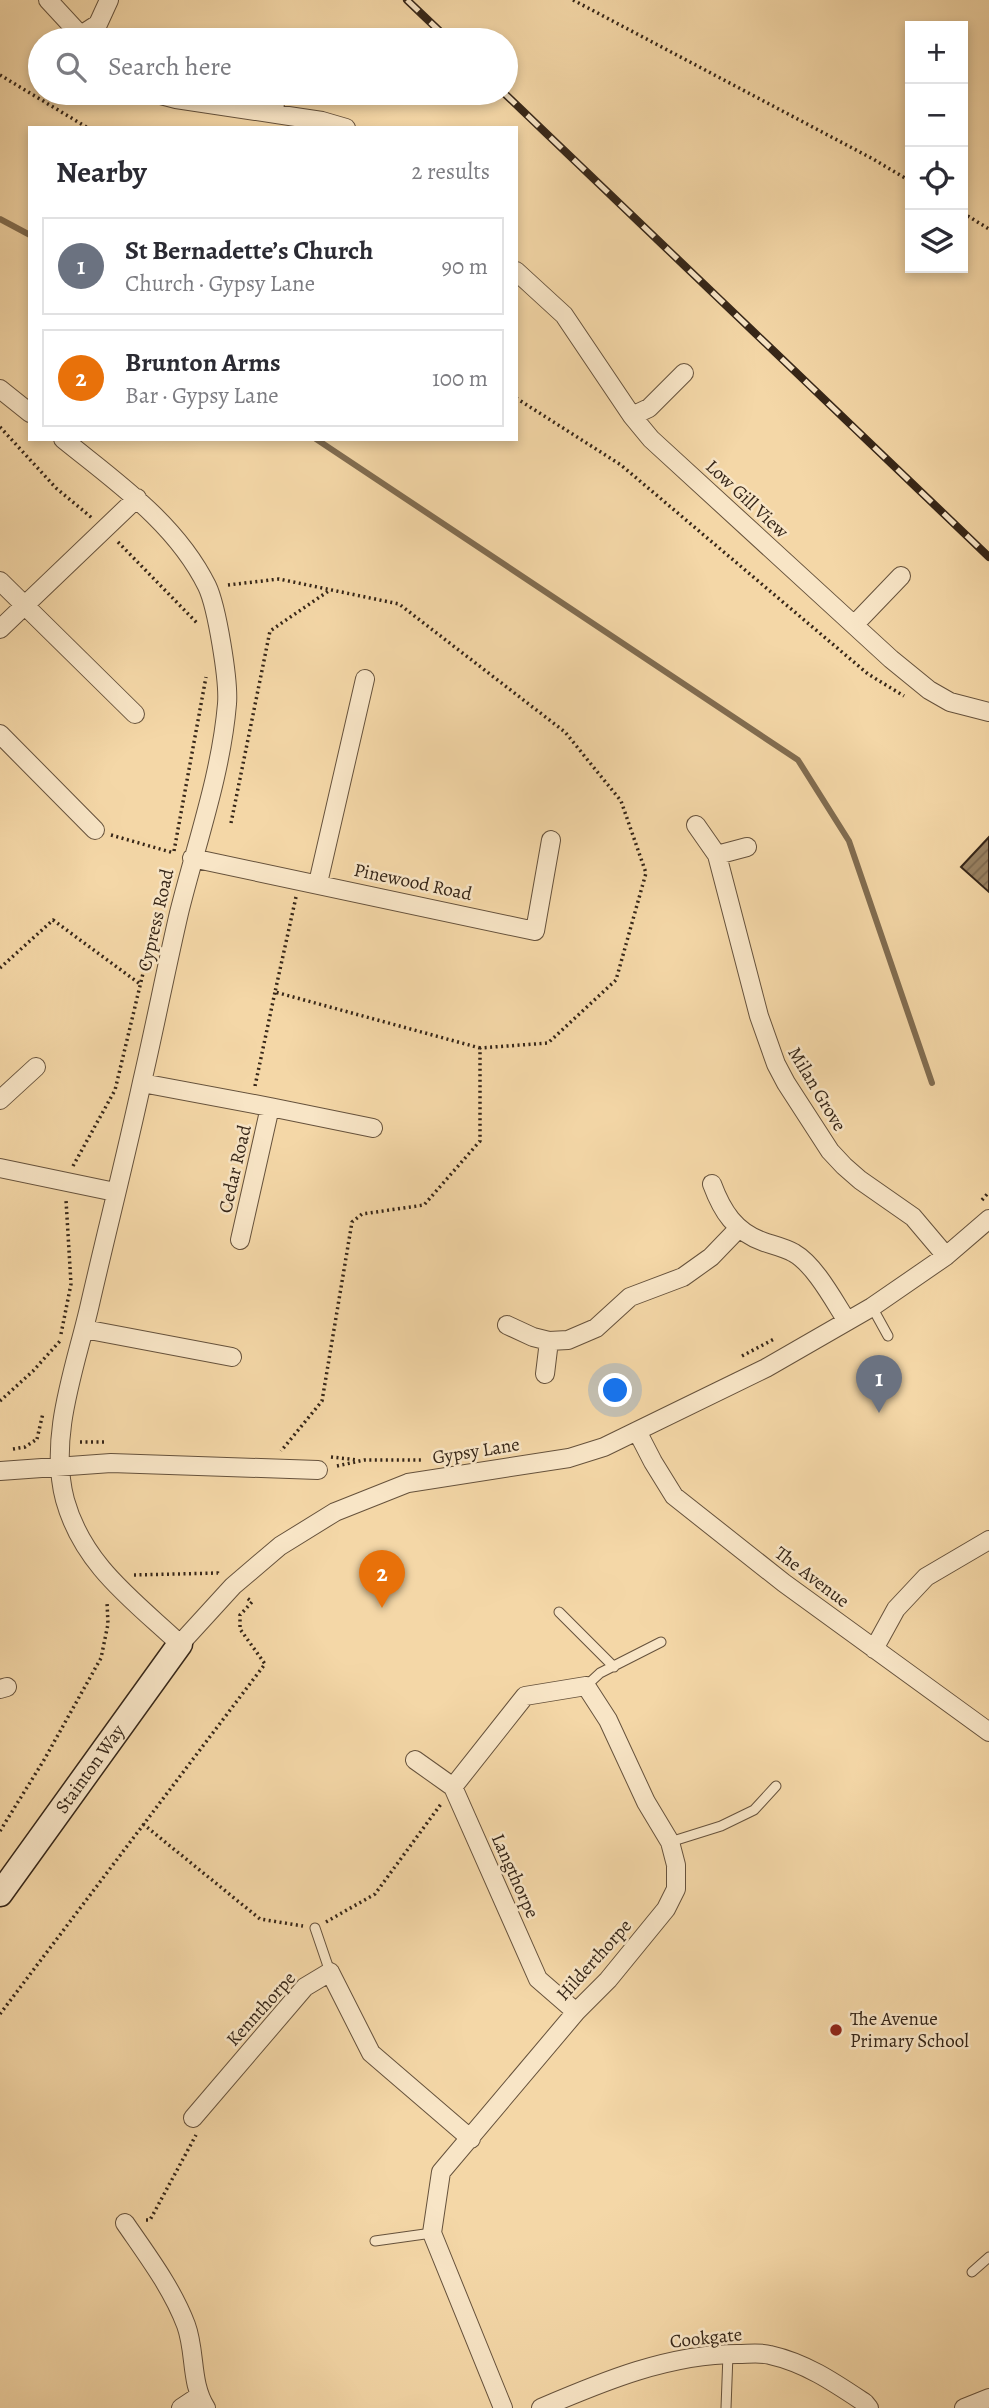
<!DOCTYPE html>
<meta charset="utf-8">
<style>
:root{--surface:#fff;--page:#f7f7f7;--text:#2b2b33;--muted:#7c7c81;--line:#e1e1e2;--accent:#b45309}
body{margin:0;font-family:Alegreya,serif;background:var(--page);color:var(--text)}
.controls{position:absolute;right:21px;top:21px;display:grid;overflow:hidden;border-radius:0px;box-shadow:0 4px 10px #0003}
.controls button{width:63px;height:63px;display:grid;place-items:center;padding:0;border:0;border-bottom:2px solid var(--line);background:var(--surface);color:var(--text);font:35px sans-serif}
.you{position:absolute;left:616px;top:1391px;width:24px;height:24px;margin:-18px;border:5px solid #fff;border-radius:50%;background:#1a73e8;box-shadow:0 0 0 10px #1a73e833}
.badge{display:grid;place-items:center;width:46px;height:46px;border-radius:50%;background:var(--accent);color:#fff;font-size:23px;font-weight:700}
.pin{position:absolute;translate:-50% -58px;filter:drop-shadow(0 2px 4px #0008)}
.pin::after{content:'';position:absolute;top:37px;width:24px;height:21px;background:inherit;clip-path:polygon(0 0,100% 0,50% 100%)}
.list{margin:0;padding:0;list-style:none}
h2{display:flex;justify-content:space-between;align-items:center;height:91px;margin:0;padding:0 28px;font-size:30px}
h2 small{font-size:23px;font-weight:400;color:var(--muted)}
.list li{display:grid;grid-template-columns:46px 1fr auto;gap:21px;align-items:center;box-sizing:border-box;height:98px;margin:0 14px 14px;padding:0 14px;border:2px solid var(--line);border-radius:0px}
.list b{display:block;font-size:26px;white-space:nowrap}
.list p{margin:0;font-size:23px;white-space:nowrap;color:var(--muted)}
.list em{font-size:23px;font-style:normal;color:var(--muted)}
.icon{flex:none;width:38px;height:38px;fill:none;stroke:currentColor;stroke-width:2;stroke-linecap:round;stroke-linejoin:round}
.map{position:relative;flex:none;width:989px;height:2408px;overflow:hidden}
.search{position:absolute;background:var(--surface);box-shadow:0 4px 10px #0003;left:28px;top:28px;width:490px;height:77px;display:flex;align-items:center;gap:18px;box-sizing:border-box;padding:0 24px;border-radius:38px;color:var(--muted);font-size:26px}
.panel{position:absolute;background:var(--surface);box-shadow:0 4px 10px #0003;left:28px;top:126px;width:490px;height:315px;border-radius:0px}
.map>svg:first-child{display:block}
.lines{fill:none;stroke-linecap:round;stroke-linejoin:round}
.stream{stroke:#816c50;stroke-width:6}
.building{fill:url(#building-hatch);stroke:#362618;stroke-width:2}
.lane-casing{stroke:#66523c;stroke-width:11}
.street-casing{stroke:#66523c;stroke-width:20}
.secondary-casing{stroke:#362618;stroke-width:27}
.path{stroke:#362618;stroke-width:3.5;stroke-dasharray:2 3.5;stroke-linecap:butt}
.lane{stroke:#f8e5c6;stroke-width:9}
.street{stroke:#f8e5c6;stroke-width:18}
.secondary{stroke:#f8e5c6;stroke-width:24}
.rail-casing{stroke:#362618;stroke-width:8}
.rail{stroke:#f8e5c6;stroke-width:5;stroke-dasharray:16;stroke-linecap:butt}
.poi-dot{fill:#8f2418;stroke:#f8e5c6;stroke-width:2.5}
.labels{text-anchor:middle;dominant-baseline:central;stroke-width:5;stroke-linejoin:round;paint-order:stroke}
.street-label{font-size:19px;fill:#362618;stroke:#f8e5c6}
.poi-label{font-size:19px;fill:#362618;stroke:#f8e5c6;text-anchor:start}
</style>
<div class="map">
<svg width="989" height="2408" viewBox="0 0 989 2408">
<defs>
<pattern id="building-hatch" width="6" height="6" patternUnits="userSpaceOnUse" patternTransform="scale(1.75)"><rect width="6" height="6" fill="#998262"/><path d="M-1 1l2-2M0 6l6-6M5 7l2-2" fill="none" stroke="#7e6a50"/></pattern>
</defs>
<rect width="100%" height="100%" fill="#f4d7a7"/>
<filter id="stains"><feTurbulence type="fractalNoise" baseFrequency=".00286" numOctaves="4"/><feColorMatrix values="0 0 0 0 .2 0 0 0 0 .09 0 0 0 0 .02 0 0 0 .5 -.17"/></filter>
<radialGradient id="worn" r=".72"><stop offset=".6" stop-color="#630" stop-opacity="0"/><stop offset="1" stop-color="#630" stop-opacity=".3"/></radialGradient>
<g class="lines">
<path class="stream" d="M0,219L30,235
M316,439L798,760L849,841L932,1083"/>
</g>
<path class="building" d="M989,837V892L961,867Z"/>
<g class="lines">
<defs>
<path id="lane" d="M872,1307L888,1336
M559,1612L614,1667
M586,1686L600,1673L661,1642
M670,1842L721,1826L754,1810L776,1786
M315,1928L330,1972
M375,2241L432,2233
M972,2272L989,2257
M726,2408L728,2354"/>
<path id="street" d="M48,0L85,40
M81,35L98,24L109,0
M153,93L176,99L322,121L346,128
M274,112L276,93
M516,271L564,315L632,416L651,439L891,659L929,690L950,702L989,712
M0,389L30,413
M632,416L649,408L684,373
M63,439C116,482 176,523 207,586C217,607 229,681 227,704C221,775 196,844 179,913C166,969 155,1026 142,1082C126,1156 107,1230 90,1304C76,1366 48,1436 65,1500C83,1565 133,1600 180,1644L233,1586L280,1546L335,1512L408,1483L569,1458L604,1447L766,1368L872,1307L946,1256L989,1219
M0,581L135,714
M854,625L901,576
M0,629L137,498
M0,734L95,830
M696,825L717,855L759,1016L776,1064L786,1083L830,1151L844,1166L860,1180L913,1217L946,1256
M717,855L747,847
M192,858L535,931L551,840
M318,883L365,679
M142,1083L270,1107L240,1240
M0,1100L36,1067
M270,1107L373,1128
M0,1168L115,1192
M712,1184C722,1211 735,1232 764,1242C773,1245 786,1248 794,1253C815,1265 834,1301 847,1321
M507,1325L533,1337L549,1341L568,1340L596,1328L630,1297L683,1277L711,1257L738,1229
M84,1329L232,1357
M545,1374L549,1341
M637,1431L653,1462L674,1496L784,1583L989,1732
M0,1471L111,1463L318,1470
M874,1649L896,1609L926,1577L989,1540
M0,1689L7,1687
M415,1760L453,1787L538,1979L576,2012
M453,1787L525,1696L586,1686L608,1720L646,1802L670,1842L676,1865V1889L666,1909L608,1980L576,2012L441,2172L432,2233L503,2408
M193,2118L305,1987L330,1972L371,2053L471,2139
M125,2223C147,2255 172,2288 186,2325C196,2352 190,2383 206,2408
M181,2408L199,2396
M541,2408C604,2381 669,2354 738,2354C748,2354 760,2352 770,2355C806,2363 835,2383 865,2403L869,2408
M964,2408L989,2398"/>
<g id="secondary">
<path id="s1" d="M0,1894L180,1644"/>
</g>
</defs>
<use href="#lane" class="lane-casing"/>
<use href="#street" class="street-casing"/>
<use href="#secondary" class="secondary-casing"/>
<path class="path" d="M573,0L873,159L910,181
M0,75L88,128
M963,213L989,229
M516,398L621,465L868,674L904,696
M0,427L56,488L92,518
M118,542L198,624
M228,585L279,579L399,604L565,732L621,801L646,873L616,980L548,1043L480,1048V1141L424,1205L362,1214L352,1222L322,1401L281,1451
M231,823L270,631L330,590
M111,835L174,853
M174,851L206,677
M296,897L275,992L480,1048
M0,968L53,920L140,984
M255,1086L275,992
M73,1166L115,1090L151,940
M982,1200L989,1192
M61,1334L71,1284L66,1200
M742,1356L776,1338
M0,1401L33,1371L60,1341
M37,1439L43,1413
M80,1442H107
M13,1449L25,1447L37,1439
M331,1457L358,1460
M337,1466L364,1460H423
M134,1575L218,1573L220,1575
M143,1824L260,1919L303,1926
M0,1831L44,1760L101,1658L108,1624L107,1602
M326,1922L375,1894L441,1804
M0,2014L265,1664L240,1629V1615L252,1602L247,1598
M146,2220H150L196,2135"/>
<use href="#lane" class="lane"/>
<use href="#street" class="street"/>
<use href="#secondary" class="secondary"/>
<defs>
<path id="rail" d="M407,0L449,40
M504,93L989,557"/>
</defs>
<use href="#rail" class="rail-casing"/>
<use href="#rail" class="rail"/>
</g>
<circle class="poi-dot" cx="836" cy="2030" r="7"/>
<g class="labels">
<g class="street-label">
<text transform="translate(747 499) rotate(43)">Low Gill View</text>
<text transform="translate(413 882) rotate(12)">Pinewood Road</text>
<text transform="translate(156 920) rotate(-77)">Cypress Road</text>
<text transform="translate(817 1089) rotate(59)">Milan Grove</text>
<text transform="translate(235 1169) rotate(-77)">Cedar Road</text>
<text transform="translate(476 1451) rotate(-9)">Gypsy Lane</text>
<text transform="translate(812 1577) rotate(37)">The Avenue</text>
<text stroke="none"><textPath href="#s1" startOffset="154">Stainton Way</textPath></text>
<text transform="translate(515 1876) rotate(66)">Langthorpe</text>
<text transform="translate(594 1960) rotate(-48)">Hilderthorpe</text>
<text transform="translate(261 2009) rotate(-48)">Kennthorpe</text>
<text transform="translate(706 2338) rotate(-6)">Cookgate</text>
</g>
<g class="poi-label">
<text x="850" y="2019">The Avenue<tspan x="850" dy="22">Primary School</tspan></text>
</g>
</g>
<rect width="100%" height="100%" filter="url(#stains)"/>
<rect width="100%" height="100%" fill="url(#worn)"/>
</svg>
<div class="controls">
<button>+</button>
<button>−</button>
<button><svg class="icon" aria-label="locate" viewBox="0 0 24 24"><circle cx="12" cy="12" r="6"/><path d="M12 2v4M12 18v4M2 12h4M18 12h4"/></svg></button>
<button><svg class="icon" aria-label="layers" viewBox="0 0 24 24"><path d="M12 4l9 5-9 5-9-5zM3 14l9 5 9-5"/></svg></button>
</div>
<div class="you"></div>
<div class="pin badge" style="left:879px;top:1413px;background:#6b7280">1</div>
<div class="pin badge" style="left:382px;top:1608px;background:#e8710a">2</div>
<div class="search"><svg class="icon" aria-label="search" viewBox="0 0 24 24"><circle cx="10" cy="10" r="6"/><path d="M15 15l6 6"/></svg>Search here</div>
<section class="panel">
<h2>Nearby<small>2 results</small></h2>
<ul class="list">
<li><span class="badge" style="background:#6b7280">1</span><div><b>St Bernadette’s Church</b><p>Church · Gypsy Lane</p></div><em>90 m</em></li>
<li><span class="badge" style="background:#e8710a">2</span><div><b>Brunton Arms</b><p>Bar · Gypsy Lane</p></div><em>100 m</em></li>
</ul>
</section>
</div>
